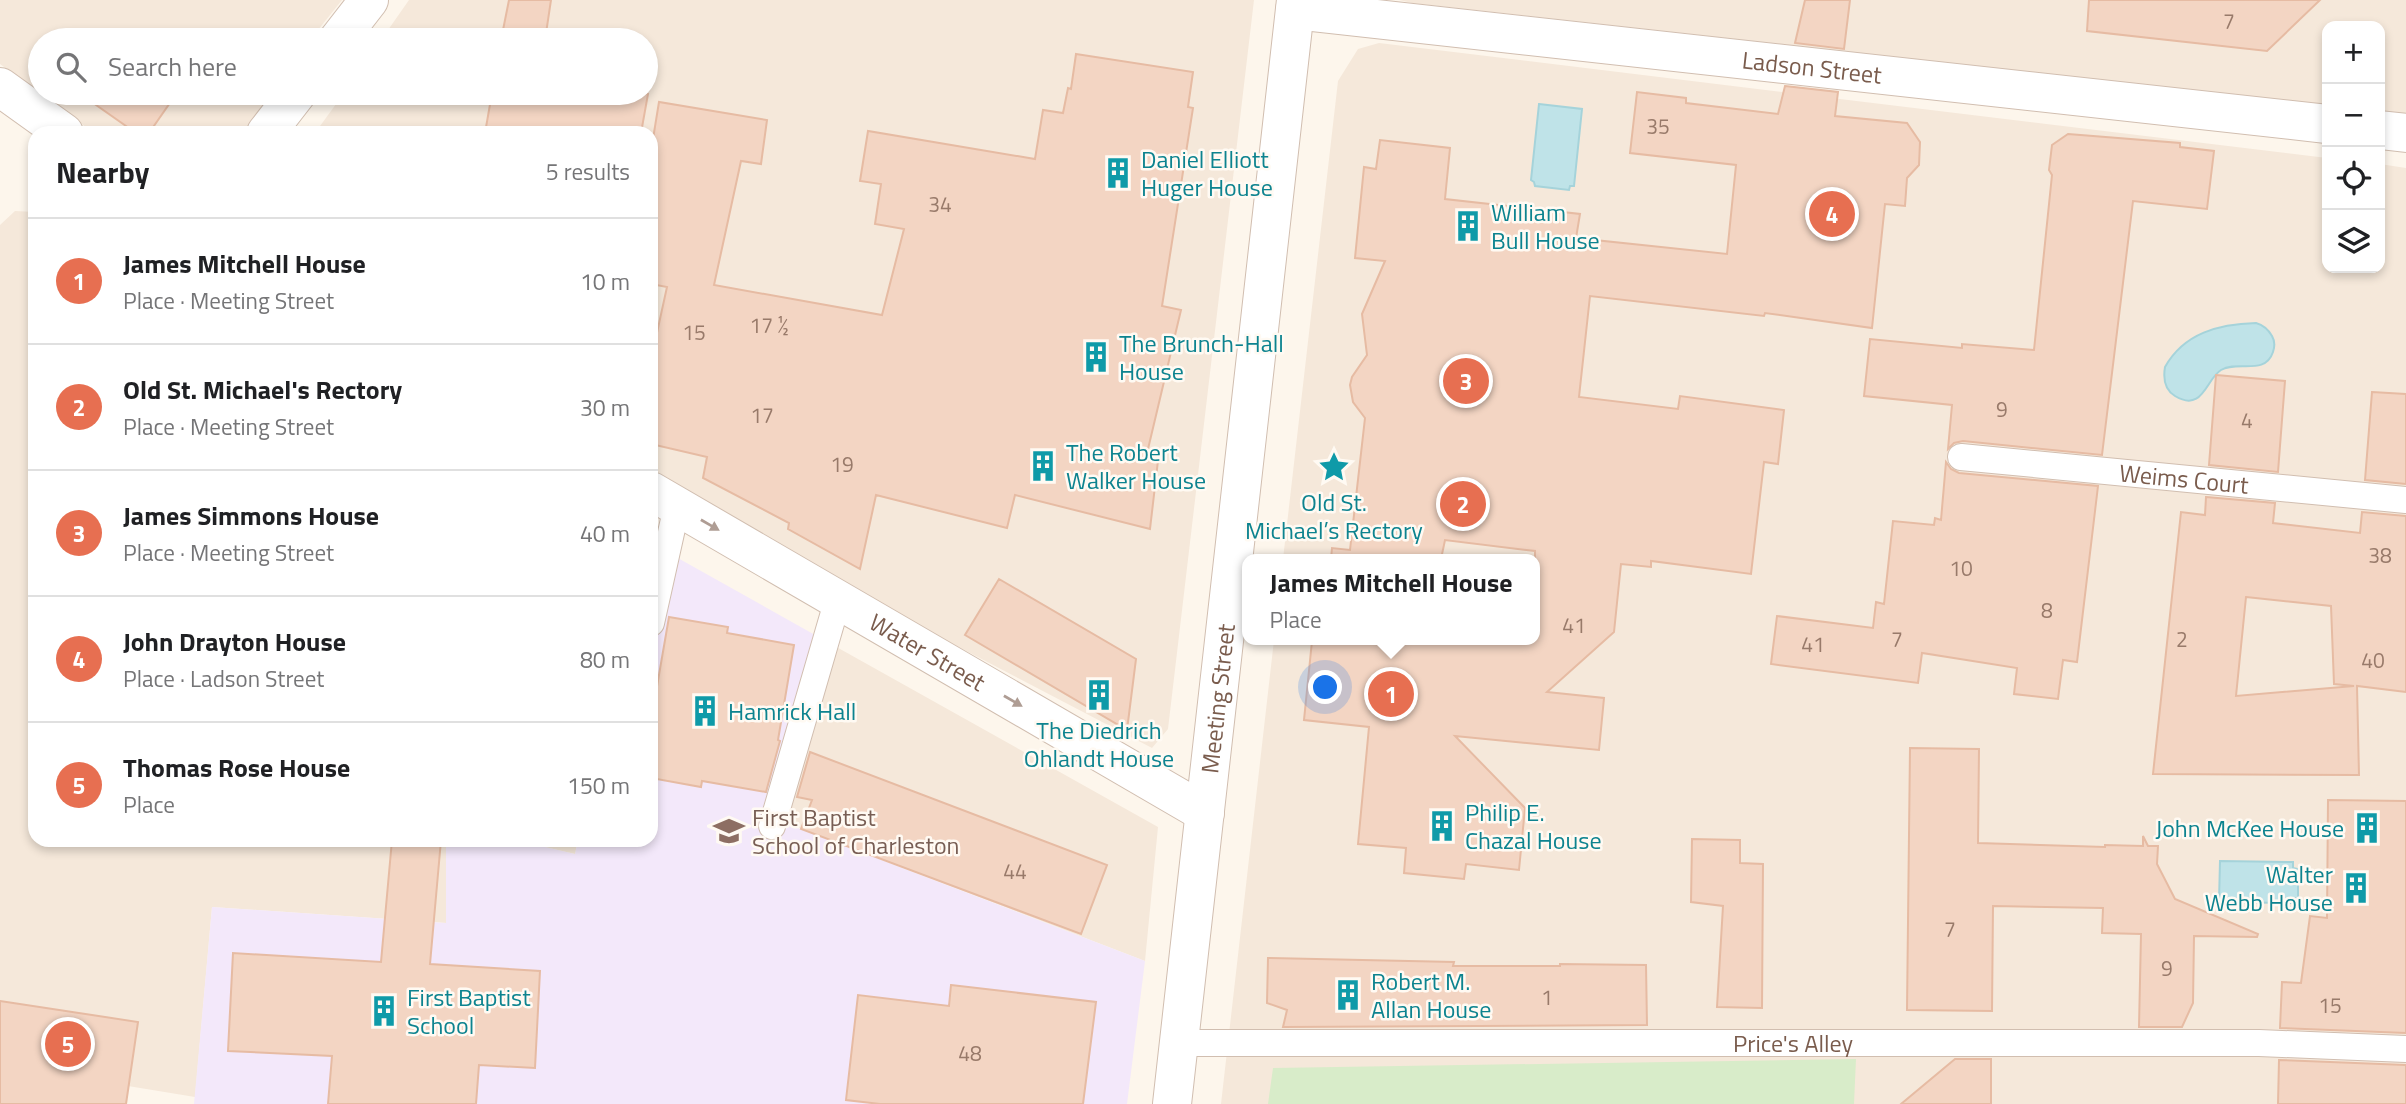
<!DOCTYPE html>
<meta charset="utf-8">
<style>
:root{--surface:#fff;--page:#f6f6f6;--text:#202124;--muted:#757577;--line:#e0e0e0;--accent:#e76f51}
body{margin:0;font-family:"Titillium Web",sans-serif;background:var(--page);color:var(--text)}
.controls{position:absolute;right:21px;top:21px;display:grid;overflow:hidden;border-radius:14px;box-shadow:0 4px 10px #0003}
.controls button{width:63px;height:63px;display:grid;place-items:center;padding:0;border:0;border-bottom:2px solid var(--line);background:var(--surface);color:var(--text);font:35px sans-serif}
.you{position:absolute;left:1326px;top:688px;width:24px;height:24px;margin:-18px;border:5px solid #fff;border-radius:50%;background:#1a73e8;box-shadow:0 0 0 10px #1a73e833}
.badge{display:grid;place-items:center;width:46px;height:46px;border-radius:50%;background:var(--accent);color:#fff;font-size:23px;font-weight:700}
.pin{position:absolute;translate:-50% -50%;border:4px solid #fff;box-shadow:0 2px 7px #0006}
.popup{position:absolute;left:1242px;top:554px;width:298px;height:91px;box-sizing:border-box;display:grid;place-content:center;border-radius:14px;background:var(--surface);filter:drop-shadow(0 2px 5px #0005);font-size:23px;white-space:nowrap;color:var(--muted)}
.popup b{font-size:26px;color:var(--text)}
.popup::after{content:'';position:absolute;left:50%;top:100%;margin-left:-14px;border:14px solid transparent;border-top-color:var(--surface)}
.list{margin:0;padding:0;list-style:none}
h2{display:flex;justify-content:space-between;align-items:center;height:91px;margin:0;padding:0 28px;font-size:30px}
h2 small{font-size:23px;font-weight:400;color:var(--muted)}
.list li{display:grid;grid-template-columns:46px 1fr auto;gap:21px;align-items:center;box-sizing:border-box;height:126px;padding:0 28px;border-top:2px solid var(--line)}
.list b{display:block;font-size:26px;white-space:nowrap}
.list p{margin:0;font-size:23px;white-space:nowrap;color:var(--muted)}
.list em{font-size:23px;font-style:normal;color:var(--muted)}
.icon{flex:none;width:38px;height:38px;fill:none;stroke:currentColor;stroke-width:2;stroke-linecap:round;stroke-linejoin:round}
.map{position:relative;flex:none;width:2406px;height:1104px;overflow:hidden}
.search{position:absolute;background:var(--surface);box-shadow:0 4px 10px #0003;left:28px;top:28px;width:630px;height:77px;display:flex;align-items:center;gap:18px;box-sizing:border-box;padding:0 24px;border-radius:38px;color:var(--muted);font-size:26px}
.panel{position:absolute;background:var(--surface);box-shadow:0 4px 10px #0003;left:28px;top:126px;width:630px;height:721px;border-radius:21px}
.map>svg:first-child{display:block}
.residential{fill:#f5e8da}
.education{fill:#f3e8fa}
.green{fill:#d8ecc9}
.water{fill:#bfe3e8;stroke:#a5d3da;stroke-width:2}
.building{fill:#f3d5c3;stroke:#e6bba3;stroke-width:2;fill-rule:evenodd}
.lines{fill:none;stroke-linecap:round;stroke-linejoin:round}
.lane-casing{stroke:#d1beb0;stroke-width:28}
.street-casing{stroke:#d1beb0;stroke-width:40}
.lane{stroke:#fff;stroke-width:26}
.street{stroke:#fff;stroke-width:38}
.oneway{fill:#af9d94}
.labels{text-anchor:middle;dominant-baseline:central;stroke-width:5;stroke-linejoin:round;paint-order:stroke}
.number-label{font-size:21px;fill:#987a6a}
.street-label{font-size:24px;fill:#7a5c4d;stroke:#fffaf3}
.culture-label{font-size:24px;fill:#0d838f;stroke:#fffaf3;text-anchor:start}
.education-label{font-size:24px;fill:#785e54;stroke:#fffaf3;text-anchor:start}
</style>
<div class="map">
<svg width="2406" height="1104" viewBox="0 0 2406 1104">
<rect width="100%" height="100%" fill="#fdf6ec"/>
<path class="residential" d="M0,0H342L310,40H40V93H273L247,133H94L0,64Z
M409,0H1254L1168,729L1152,748L700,512L651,480V133H315L344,93H646V40H381Z
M1399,0H2406V114L2380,111V26H2327V105L1412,3Z
M1379,43L2327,158V268H2380V164L2406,168V1104H1221L1274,640H1534V559H1283L1338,81L1358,49Z
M15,211L35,212V840H446L447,923L212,907L195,1097L0,1065V225Z
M824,640L1158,827L1145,961L782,821Z
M515,840H578L575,854Z"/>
<path class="education" d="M651,543L824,640L782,822L1145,961L1127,1104H194L212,907L446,923V840H515L575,854L578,840H651Z"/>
<path class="green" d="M1856,1059L1854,1104H1268L1273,1068Z"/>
<path class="water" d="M1539,104L1582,109L1574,186H1570L1569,190L1535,186L1534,182L1531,180Z
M2256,323C2263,325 2268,329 2272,336C2275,341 2275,346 2273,352C2265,376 2238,360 2221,370C2206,379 2203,413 2175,396C2165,390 2163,379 2165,367C2184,333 2219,324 2256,323Z
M2220,861L2293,862V868L2298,869V898H2291V903L2219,902Z"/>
<path class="building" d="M509,0H551L545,40H501Z
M1805,0H1850L1844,49L1795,43Z
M2089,0H2320L2267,51L2087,31Z
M1076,54L1193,72L1188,107L1193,108L1162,306L1181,310L1148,449L1159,452L1150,529L1015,495L1007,528L876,495L860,569L788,529L789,523L703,478L707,457L651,444V360L667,287L651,284V151L659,102L767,120L761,164L741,161L714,285L882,315L904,229L875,224L881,184L860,181L868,131L1035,159L1043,110L1063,113L1068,88L1071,89Z
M1785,86L1838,92L1835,116L1907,123L1920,142L1919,165L1907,178L1905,206L1885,204L1872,328L1765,313L1764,316L1590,296L1579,397L1678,409L1680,396L1784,410L1778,464L1764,462L1751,574L1651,561V567L1621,564L1614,632L1547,692L1604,698L1599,750L1455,736L1525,808L1519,870L1466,864L1464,879L1404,873L1406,848L1358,844L1369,727L1304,720L1312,641L1535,640V551L1445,540L1441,559H1331L1332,548L1350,550L1365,418L1353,402L1350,385L1352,377L1367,355L1362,314L1385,261L1355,258L1364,167L1376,169L1380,140L1450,148L1445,199L1580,214L1576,238L1727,254L1736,165L1630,153L1637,92L1686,98V103L1778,114Z
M79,93H167L174,97L149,133H136Z
M492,93H644L648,94L641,133H485Z
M2068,134L2180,143V147L2214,151L2207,209L2133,201L2102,455L1963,441L1954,443L1948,449L1952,405L1864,396L1870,339L1962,348V344L2034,350L2052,175L2049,170L2052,145Z
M2216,375L2285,381L2278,472L2209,465Z
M2372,392L2406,394V484L2365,480Z
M1946,462L1951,469L1959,473L2098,486L2077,662L2063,660L2058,699L2014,694L2017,668L1922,653L1918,683L1771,664L1777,616L1873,628L1876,602L1884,604L1893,521L1934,525L1935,518L1941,520Z
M2206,497L2275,503L2273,523L2360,533L2362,512L2406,516V692L2357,686L2359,775L2153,774L2181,512L2205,515ZM2246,597L2331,606L2334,684L2354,686L2236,696Z
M999,579L1136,659L1127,730L965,635Z
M669,617L728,627L727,633L794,645L778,740L780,741L766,792L702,781L701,787L651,778V721Z
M1910,748L1979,749L1978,843L2105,847V845L2143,846V836L2148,846H2158L2157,864L2175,899L2258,934L2257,937L2194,936L2193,1003L2182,1027H2139L2141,934L2102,933L2103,908L1993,906L1992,1011L1907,1010Z
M810,752L1107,865L1081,934L801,829L812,800L797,797Z
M2328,800L2406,801V1033L2280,1028L2282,982L2301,983L2310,916L2327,918Z
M1692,839L1740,840V863L1763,864L1762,1008L1717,1007L1723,906L1691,902Z
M392,840H441L430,964L540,971L535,1068L479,1065L476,1104H328L332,1056L228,1051L233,953L381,962Z
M1268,958L1454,962L1453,966H1560V964L1646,965L1647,1025L1283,1027L1287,1010L1267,1003Z
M951,985L1096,1002L1083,1104H880L846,1100L858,995L949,1006Z
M0,1001L138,1022L126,1104H0Z
M1955,1059H1991V1104H1901Z
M2279,1060L2406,1065V1104H2278Z"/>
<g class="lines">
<defs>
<g id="lane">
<path id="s1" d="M1961,457L2406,500"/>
<path d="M651,623L677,506"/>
<path d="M772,826L838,599"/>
<path id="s2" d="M1179,1043H2259L2406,1049"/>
</g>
<g id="street">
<path id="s3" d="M1295,10L2327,124"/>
<path d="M338,40L369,0"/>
<path d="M0,87L64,133"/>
<path d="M2380,130L2406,133"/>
<path d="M266,133L297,93"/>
<path id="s4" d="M651,491L1205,813"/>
<path id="s5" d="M1172,1104L1296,0"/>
</g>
</defs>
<use href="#lane" class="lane-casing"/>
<use href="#street" class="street-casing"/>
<use href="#lane" class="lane"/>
<use href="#street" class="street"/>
</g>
<defs><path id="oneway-solid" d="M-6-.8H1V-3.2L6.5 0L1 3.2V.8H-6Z" transform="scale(1.75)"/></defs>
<g class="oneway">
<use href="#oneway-solid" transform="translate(710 525) rotate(30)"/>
<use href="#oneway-solid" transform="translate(1013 701) rotate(30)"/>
</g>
<defs>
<symbol id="building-bare" viewBox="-9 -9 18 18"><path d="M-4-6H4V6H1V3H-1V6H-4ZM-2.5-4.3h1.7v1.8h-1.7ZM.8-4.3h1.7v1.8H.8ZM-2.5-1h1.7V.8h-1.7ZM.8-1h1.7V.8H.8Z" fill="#0f9aa8" stroke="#fffaf3" stroke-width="2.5" paint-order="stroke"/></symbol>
<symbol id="sight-bare" viewBox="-9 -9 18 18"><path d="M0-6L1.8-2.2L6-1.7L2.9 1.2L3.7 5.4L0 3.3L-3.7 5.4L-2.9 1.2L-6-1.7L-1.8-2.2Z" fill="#0f9aa8" stroke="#fffaf3" stroke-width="2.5" paint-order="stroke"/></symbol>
<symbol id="school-bare" viewBox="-9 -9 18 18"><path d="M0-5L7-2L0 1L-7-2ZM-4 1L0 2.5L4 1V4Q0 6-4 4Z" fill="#8d6e63" stroke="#fffaf3" stroke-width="2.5" paint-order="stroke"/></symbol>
</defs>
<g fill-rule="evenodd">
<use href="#building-bare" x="1096" y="151" width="44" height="44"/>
<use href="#building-bare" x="1446" y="204" width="44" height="44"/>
<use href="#building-bare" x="1074" y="335" width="44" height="44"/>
<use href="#building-bare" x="1021" y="444" width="44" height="44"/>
<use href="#sight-bare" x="1312" y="445" width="44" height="44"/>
<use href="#building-bare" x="1077" y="673" width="44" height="44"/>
<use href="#building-bare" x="683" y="689" width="44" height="44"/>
<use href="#building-bare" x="1420" y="804" width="44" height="44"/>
<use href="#building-bare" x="2345" y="806" width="44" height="44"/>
<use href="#school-bare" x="707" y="809" width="44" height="44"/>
<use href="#building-bare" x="2334" y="866" width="44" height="44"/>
<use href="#building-bare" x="1326" y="973" width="44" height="44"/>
<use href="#building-bare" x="362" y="989" width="44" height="44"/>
</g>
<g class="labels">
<g class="number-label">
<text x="2229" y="21">7</text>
<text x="1658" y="126">35</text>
<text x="940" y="204">34</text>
<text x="769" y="325">17 ½</text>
<text x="694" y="332">15</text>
<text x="2002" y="409">9</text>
<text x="762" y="415">17</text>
<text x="2247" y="420">4</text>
<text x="842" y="464">19</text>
<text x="2380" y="555">38</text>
<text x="1961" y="568">10</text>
<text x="2047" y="610">8</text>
<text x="1574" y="625">41</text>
<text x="1897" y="639">7</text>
<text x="2182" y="639">2</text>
<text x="1813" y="644">41</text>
<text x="2373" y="660">40</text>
<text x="1015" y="871">44</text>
<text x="1950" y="929">7</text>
<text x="2167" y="968">9</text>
<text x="1547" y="997">1</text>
<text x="2330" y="1005">15</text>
<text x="970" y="1053">48</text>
</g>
<g class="street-label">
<text stroke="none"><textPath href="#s3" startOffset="520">Ladson Street</textPath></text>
<text stroke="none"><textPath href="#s1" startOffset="224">Weims Court</textPath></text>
<text stroke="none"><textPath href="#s4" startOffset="320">Water Street</textPath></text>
<text stroke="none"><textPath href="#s5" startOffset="408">Meeting Street</textPath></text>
<text stroke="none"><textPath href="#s2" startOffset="614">Price's Alley</textPath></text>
</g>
<g class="culture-label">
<text x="1141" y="159">Daniel Elliott<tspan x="1141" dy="28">Huger House</tspan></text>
<text x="1491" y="212">William<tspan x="1491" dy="28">Bull House</tspan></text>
<text x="1119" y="343">The Brunch-Hall<tspan x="1119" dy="28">House</tspan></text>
<text x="1066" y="452">The Robert<tspan x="1066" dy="28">Walker House</tspan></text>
<text x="1334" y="502" text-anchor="middle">Old St.<tspan x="1334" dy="28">Michael’s Rectory</tspan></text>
<text x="728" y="711">Hamrick Hall</text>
<text x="1099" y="730" text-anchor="middle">The Diedrich<tspan x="1099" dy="28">Ohlandt House</tspan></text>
<text x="1465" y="812">Philip E.<tspan x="1465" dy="28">Chazal House</tspan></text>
<text x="2344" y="828" text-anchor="end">John McKee House</text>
<text x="2333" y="874" text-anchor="end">Walter<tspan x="2333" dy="28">Webb House</tspan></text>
<text x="1371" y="981">Robert M.<tspan x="1371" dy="28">Allan House</tspan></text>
<text x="407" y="997">First Baptist<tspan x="407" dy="28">School</tspan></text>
</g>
<g class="education-label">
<text x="752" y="817">First Baptist<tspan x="752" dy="28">School of Charleston</tspan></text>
</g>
</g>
</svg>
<div class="controls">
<button>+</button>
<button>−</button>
<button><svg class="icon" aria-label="locate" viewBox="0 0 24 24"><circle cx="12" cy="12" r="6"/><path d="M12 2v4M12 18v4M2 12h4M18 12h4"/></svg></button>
<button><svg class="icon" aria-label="layers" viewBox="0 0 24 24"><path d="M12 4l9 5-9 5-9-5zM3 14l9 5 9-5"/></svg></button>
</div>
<div class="you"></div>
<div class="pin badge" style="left:1391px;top:694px">1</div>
<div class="popup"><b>James Mitchell House</b>Place</div>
<div class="pin badge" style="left:1463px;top:504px">2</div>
<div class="pin badge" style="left:1466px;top:381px">3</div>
<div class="pin badge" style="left:1832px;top:214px">4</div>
<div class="pin badge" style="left:68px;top:1044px">5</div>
<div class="search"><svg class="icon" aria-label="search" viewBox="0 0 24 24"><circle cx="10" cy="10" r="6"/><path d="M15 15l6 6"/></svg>Search here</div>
<section class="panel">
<h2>Nearby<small>5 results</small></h2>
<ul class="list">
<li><span class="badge">1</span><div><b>James Mitchell House</b><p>Place · Meeting Street</p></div><em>10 m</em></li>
<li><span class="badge">2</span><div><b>Old St. Michael's Rectory</b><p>Place · Meeting Street</p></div><em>30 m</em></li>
<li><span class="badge">3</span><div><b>James Simmons House</b><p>Place · Meeting Street</p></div><em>40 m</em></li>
<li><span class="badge">4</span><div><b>John Drayton House</b><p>Place · Ladson Street</p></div><em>80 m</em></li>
<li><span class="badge">5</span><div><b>Thomas Rose House</b><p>Place</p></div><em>150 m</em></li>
</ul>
</section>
</div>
